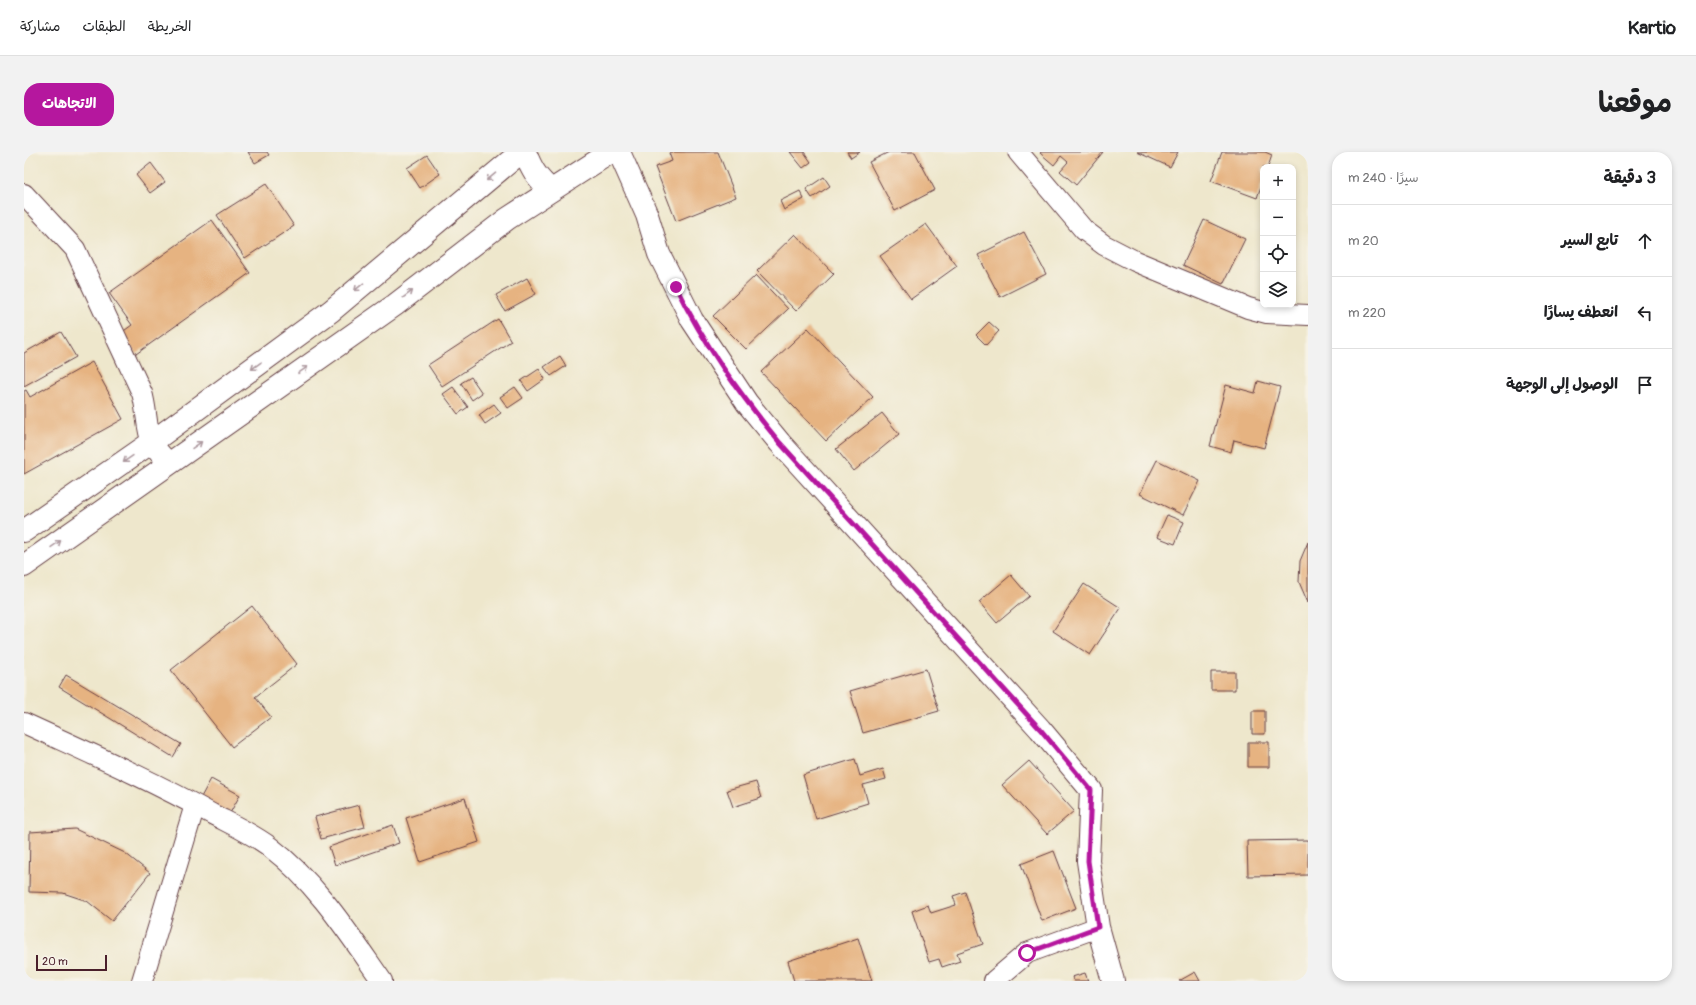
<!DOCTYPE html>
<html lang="ar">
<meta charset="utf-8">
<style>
:root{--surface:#fff;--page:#f2f2f2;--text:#202124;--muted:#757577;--line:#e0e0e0;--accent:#b5179e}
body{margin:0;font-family:Pangolin,"Playpen Sans Arabic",sans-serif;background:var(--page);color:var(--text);direction:rtl}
.controls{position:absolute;right:12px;top:12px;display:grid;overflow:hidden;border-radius:8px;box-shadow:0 2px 6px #0003}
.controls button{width:36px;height:36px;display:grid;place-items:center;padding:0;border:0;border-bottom:1px solid var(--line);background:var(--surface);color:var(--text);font:20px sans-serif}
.scale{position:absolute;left:12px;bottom:10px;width:71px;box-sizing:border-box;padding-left:4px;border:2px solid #4a1f2b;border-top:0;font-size:11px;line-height:14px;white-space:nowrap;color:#4a1f2b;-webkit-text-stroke:3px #f7f3e8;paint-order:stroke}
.stop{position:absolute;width:12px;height:12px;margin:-9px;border:3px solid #b5179e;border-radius:50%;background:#fff}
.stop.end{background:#b5179e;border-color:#fff;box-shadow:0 1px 4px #0008}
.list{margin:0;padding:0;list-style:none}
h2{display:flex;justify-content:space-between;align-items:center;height:52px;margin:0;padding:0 16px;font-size:17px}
h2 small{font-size:13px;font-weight:400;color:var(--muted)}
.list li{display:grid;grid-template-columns:26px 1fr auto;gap:12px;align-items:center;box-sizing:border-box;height:72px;padding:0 16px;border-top:1px solid var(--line)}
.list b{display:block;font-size:15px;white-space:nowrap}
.list em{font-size:13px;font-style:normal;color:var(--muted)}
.icon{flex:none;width:22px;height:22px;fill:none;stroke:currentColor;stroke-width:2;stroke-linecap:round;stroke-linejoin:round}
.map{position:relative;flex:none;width:1284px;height:829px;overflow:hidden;direction:ltr;border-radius:16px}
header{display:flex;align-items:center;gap:24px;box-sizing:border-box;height:56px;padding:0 20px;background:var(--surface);border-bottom:1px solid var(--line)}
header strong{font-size:19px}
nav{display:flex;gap:22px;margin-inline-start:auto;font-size:14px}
.intro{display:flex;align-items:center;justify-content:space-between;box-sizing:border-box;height:96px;padding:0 24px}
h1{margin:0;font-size:28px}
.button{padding:10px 18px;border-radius:16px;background:var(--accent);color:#fff;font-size:14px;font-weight:700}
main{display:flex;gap:24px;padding:0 24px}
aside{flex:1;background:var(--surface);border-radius:16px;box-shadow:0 2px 6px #0003}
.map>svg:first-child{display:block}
.building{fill:#e6b381}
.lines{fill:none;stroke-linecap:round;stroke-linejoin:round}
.minor-casing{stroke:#633d43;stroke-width:22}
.tertiary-casing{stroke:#633d43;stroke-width:24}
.trunk-casing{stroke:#633d43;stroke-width:24}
.minor{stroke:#fff;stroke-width:20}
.tertiary{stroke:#fff;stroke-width:22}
.trunk{stroke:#fff;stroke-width:22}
.oneway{stroke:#ae9aa0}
.route{stroke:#b5179e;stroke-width:5}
</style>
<header>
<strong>Kartio</strong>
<nav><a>الخريطة</a><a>الطبقات</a><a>مشاركة</a></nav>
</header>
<div class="intro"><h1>موقعنا</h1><a class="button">الاتجاهات</a></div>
<main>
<aside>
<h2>3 دقيقة<small>سيرًا · 240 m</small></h2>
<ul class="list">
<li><svg class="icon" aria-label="ahead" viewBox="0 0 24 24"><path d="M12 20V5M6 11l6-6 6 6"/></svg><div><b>تابع السير</b></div><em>20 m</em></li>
<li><svg class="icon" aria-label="left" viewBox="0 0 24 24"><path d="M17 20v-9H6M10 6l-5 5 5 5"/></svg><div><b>انعطف يسارًا</b></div><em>220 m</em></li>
<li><svg class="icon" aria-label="arrive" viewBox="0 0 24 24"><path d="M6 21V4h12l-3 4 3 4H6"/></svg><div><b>الوصول إلى الوجهة</b></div></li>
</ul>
</aside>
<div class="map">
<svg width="1284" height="829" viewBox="0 0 1284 829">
<rect width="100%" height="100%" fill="#f7f3e8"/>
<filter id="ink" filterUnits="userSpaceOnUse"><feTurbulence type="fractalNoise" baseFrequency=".025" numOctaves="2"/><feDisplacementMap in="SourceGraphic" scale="8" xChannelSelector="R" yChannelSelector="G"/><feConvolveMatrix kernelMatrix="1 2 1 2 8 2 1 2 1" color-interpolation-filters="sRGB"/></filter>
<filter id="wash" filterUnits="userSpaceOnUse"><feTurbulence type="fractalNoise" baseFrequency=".012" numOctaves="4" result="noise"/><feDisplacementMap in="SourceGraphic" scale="16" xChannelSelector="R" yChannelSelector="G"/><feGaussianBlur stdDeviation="0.9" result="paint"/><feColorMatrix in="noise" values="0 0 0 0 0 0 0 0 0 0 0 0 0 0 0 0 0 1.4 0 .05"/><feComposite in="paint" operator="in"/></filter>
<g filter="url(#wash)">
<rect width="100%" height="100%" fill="#eee7cc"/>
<g id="blocks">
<path class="building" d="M224,0H243L245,3L231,11Z
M647,0H694L712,45L652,69L631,15L648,9L645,1Z
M766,0H780L787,10L779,16Z
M823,0H836L827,6Z
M865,0H891L911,38L871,59L845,10Z
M1017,0H1079L1052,33L1036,19L1044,10L1037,4L1030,13L1016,1Z
M1113,0H1154L1146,15Z
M1198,0H1241L1248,3L1244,15H1239V28L1233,46L1187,29Z
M403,3L416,22L396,36L383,16Z
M127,11L141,30L126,41L112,23Z
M800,25L806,34L788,46L782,37Z
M242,32L270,74L221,106L193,63Z
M776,39L780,47L760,58L756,49Z
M188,68L226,121L112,202L97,181L108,173L85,141Z
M1180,68L1221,87L1199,132L1159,113Z
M902,72L933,114L887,147L856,104Z
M1000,80L1022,122L976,145L954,103Z
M771,82L810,122L772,159L733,119Z
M732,123L764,157L722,197L689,164Z
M503,126L512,142L481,159L472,143Z
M474,167L487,189L418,234L404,213Z
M965,170L975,179L962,193L952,183Z
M784,176L849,245L802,289L737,220Z
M37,180L52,205L0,234V201Z
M536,204L542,214L527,224L520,215Z
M68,210L99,267L0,322V239L2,238L6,245Z
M515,217L521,227L504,239L497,229Z
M447,225L458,241L448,248L437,231Z
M1234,229L1256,235L1240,296L1210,288L1207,300L1186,294L1202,233L1231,241Z
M429,235L444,255L434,262L419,242Z
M491,235L499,246L484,256L476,245Z
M470,252L477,261L461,272L455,263Z
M858,261L875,282L830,319L812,297Z
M1133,308L1176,329L1159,363L1116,342Z
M1143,363L1160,370L1151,392L1133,385Z
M1284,390V451L1275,430L1276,409Z
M987,423L1005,444L973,471L955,450Z
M1060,432L1097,456L1066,503L1029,479Z
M228,454L273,512L231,545L247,565L208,595L147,518Z
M902,517L915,559L839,581L826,539Z
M1187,520H1211V538H1187Z
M42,523L157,592L149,605L35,535Z
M1228,559H1241V582H1228Z
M1224,590H1245V615H1224Z
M831,607L836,624L859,617L862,627L839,633L844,651L792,667L779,623Z
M1005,609L1050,659L1023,682L978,633Z
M187,627L216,643L205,663L176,647Z
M732,630L737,646L709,655L703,638Z
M441,646L455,690L396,710L382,666Z
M335,653L341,675L297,687L291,665Z
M369,673L375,691L311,713L305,695Z
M51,677L101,701L126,721L88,769L63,749L39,741L5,740L6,680Z
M1284,688V723L1224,724L1223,689Z
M1030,699L1052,756L1018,769L997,712Z
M941,740L959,792L933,801L936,809L918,815L915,807L905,810L888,759L904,753L907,761L932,753L929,744Z
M834,786L848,829H770L764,809Z
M1171,820L1176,829H1155Z
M1061,821L1064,829H1050L1048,825Z"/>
</g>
</g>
<g filter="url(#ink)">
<use href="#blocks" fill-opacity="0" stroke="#633d43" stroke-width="1"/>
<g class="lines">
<defs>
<path id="minor" d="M994,0L1060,78L1080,93L1111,109L1224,156L1243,161L1284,163
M0,42L51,97L118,241C123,256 122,278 128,290C132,298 140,305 145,312
M0,571C63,600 127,628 188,662C207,672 229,682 246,695C292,730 325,782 358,829
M118,829L171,653
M970,829L1003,801L1074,775"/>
<path id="tertiary" d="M595,0L623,63L635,102L668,168L723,251L756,291L1016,577L1067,638L1064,709L1074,775L1089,829"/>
<path id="trunk" d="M501,0C508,18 513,26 527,38
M0,379L128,290L307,159L497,0
M0,414L371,153L483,67L587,0"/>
</defs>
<use href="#minor" class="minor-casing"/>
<use href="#tertiary" class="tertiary-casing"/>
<use href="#trunk" class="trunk-casing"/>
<use href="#minor" class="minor"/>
<use href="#tertiary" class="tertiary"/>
<use href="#trunk" class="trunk"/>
</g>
<defs><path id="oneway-shaft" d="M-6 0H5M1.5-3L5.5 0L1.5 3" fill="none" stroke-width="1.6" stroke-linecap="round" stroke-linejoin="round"/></defs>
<g class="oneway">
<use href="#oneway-shaft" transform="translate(467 25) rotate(140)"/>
<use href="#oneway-shaft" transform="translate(335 135) rotate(140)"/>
<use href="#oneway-shaft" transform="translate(384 142) rotate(-37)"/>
<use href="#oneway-shaft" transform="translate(232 214) rotate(144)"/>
<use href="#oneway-shaft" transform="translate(279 218) rotate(-35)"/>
<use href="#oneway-shaft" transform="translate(173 293) rotate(-35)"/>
<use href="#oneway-shaft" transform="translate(104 307) rotate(145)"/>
<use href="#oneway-shaft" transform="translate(32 392) rotate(-35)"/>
</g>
</g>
<g class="lines" filter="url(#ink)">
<path class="route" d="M652,135C680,193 715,241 756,291L1016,577L1067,638L1064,709L1074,775L1003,801"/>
</g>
</svg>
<div class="controls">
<button>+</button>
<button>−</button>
<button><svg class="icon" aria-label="locate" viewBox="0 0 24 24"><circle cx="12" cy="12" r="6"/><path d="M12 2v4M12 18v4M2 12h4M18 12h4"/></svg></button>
<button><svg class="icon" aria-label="layers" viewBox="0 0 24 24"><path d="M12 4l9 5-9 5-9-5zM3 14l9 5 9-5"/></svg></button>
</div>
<div class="scale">20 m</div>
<div class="stop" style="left:1003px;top:801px"></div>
<div class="stop end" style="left:652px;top:135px"></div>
</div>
</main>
